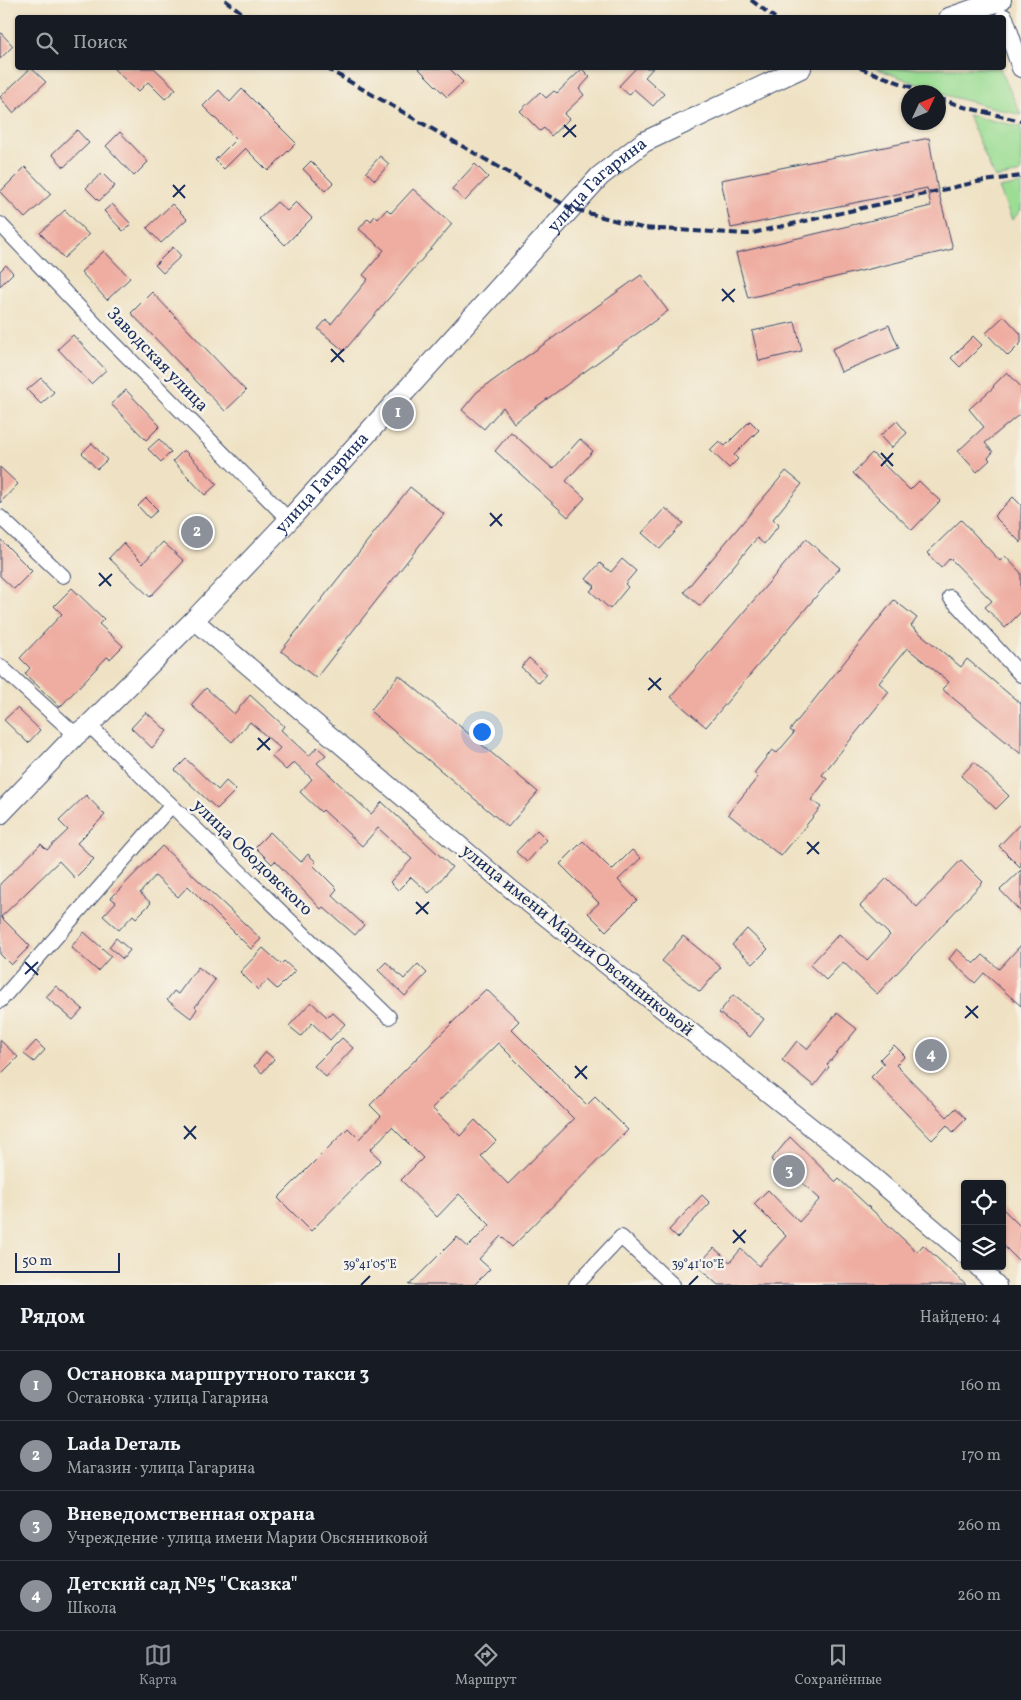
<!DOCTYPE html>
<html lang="ru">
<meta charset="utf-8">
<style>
:root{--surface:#171b24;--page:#242831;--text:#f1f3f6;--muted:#9ea1a6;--line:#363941;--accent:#8c9099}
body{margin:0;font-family:Vollkorn,serif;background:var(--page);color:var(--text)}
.controls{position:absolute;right:15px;bottom:15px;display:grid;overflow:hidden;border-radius:5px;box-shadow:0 1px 4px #0004}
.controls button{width:45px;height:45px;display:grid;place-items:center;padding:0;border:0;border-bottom:1px solid var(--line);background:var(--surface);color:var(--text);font:25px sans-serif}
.compass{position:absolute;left:901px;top:85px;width:45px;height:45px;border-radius:50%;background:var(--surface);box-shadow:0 1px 4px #0004;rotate:46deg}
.scale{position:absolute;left:15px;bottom:12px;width:105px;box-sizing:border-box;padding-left:5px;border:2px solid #1b2f5e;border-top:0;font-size:14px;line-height:18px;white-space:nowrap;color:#1b2f5e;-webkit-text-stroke:4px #f7f3e8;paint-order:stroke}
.you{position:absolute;left:481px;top:731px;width:18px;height:18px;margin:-12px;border:4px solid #fff;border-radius:50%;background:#1a73e8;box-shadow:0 0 0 8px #1a73e833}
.badge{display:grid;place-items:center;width:32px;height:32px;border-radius:50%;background:var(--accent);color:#fff;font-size:16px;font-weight:700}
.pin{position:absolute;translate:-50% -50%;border:2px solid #fff;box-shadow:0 1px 5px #0006}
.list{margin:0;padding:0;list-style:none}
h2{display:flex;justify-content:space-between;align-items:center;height:65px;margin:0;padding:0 20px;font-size:21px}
h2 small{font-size:16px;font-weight:400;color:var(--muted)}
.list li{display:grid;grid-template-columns:32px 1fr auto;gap:15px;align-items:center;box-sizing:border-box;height:70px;padding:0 20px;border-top:1px solid var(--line)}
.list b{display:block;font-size:19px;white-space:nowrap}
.list p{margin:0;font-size:16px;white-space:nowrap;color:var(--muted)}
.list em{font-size:16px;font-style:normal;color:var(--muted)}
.icon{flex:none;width:28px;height:28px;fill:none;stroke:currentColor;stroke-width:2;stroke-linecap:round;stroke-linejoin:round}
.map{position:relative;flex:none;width:1021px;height:1285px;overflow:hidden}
.search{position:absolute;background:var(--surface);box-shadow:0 1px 4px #0004;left:15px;right:15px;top:15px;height:55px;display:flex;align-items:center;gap:12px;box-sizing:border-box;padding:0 18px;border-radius:5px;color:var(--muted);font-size:19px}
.sheet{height:345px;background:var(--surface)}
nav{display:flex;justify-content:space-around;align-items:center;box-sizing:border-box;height:70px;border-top:1px solid var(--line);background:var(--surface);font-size:14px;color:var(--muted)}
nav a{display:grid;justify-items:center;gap:2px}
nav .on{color:var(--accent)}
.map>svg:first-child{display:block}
.green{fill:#9cdd94;stroke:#5c8679}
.building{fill:#efada2;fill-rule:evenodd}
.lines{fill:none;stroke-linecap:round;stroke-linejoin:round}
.minor-casing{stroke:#3b4a6d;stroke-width:16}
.tertiary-casing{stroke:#3b4a6d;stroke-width:20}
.secondary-casing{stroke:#3b4a6d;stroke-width:22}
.minor{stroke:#fff;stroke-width:14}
.tertiary{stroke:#fff;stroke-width:18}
.secondary{stroke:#fff;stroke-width:20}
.rail{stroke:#1b2f5e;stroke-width:4;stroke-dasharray:8 4;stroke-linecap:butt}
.ticks{fill:none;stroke:#1b2f5e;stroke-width:2}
.labels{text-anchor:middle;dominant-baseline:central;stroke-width:5;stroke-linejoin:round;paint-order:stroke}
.street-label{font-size:18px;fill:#1b2f5e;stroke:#f7f3e8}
.ticks-label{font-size:12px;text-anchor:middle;fill:#1b2f5e;stroke:#f7f3e8;stroke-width:5;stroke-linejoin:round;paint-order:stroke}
</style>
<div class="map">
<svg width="1021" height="1285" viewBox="0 0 1021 1285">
<rect width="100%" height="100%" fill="#f7f3e8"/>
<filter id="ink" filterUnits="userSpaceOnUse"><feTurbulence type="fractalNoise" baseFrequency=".02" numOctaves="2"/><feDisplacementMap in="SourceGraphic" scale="10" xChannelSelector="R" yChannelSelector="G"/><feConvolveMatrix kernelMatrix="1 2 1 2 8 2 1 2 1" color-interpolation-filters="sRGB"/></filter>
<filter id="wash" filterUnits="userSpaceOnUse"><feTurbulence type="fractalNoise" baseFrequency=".0096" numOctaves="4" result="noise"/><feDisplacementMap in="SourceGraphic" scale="20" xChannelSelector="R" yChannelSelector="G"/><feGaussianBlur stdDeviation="1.12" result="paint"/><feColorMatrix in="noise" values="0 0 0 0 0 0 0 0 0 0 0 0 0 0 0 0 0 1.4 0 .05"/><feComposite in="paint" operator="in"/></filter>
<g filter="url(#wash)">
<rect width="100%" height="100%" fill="#efe2c4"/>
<path class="green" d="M875,68H1000L1021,115L949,96Z
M968,115L1021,127V173L995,178Z
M1021,184V210L1012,220L999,188Z"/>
<g id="blocks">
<path class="building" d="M0,32L13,46L0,59Z
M31,68L46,82L13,113L0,97Z
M113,68H154L176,89L165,99L148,82L138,92Z
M418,68H449L463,82L447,97Z
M636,68H653L645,77L664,94L653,106L634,89L629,95L619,86Z
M582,69L590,77L579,89L584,95L564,114L569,119L551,136L544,128L540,131L520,111L540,92L546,98L554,91L557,93Z
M242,89L296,143L268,171L245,148L224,169L215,160L236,139L203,106L219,90L230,102Z
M77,130L89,143L64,167L52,154Z
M120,132L148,162L134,176L106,146Z
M929,138L937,186L953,249L748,298L736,253L931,206L927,188L731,228L721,180Z
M380,156L389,164L375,180L366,172Z
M311,161L333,183L325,191L303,169Z
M475,164L488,177L465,201L452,189Z
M25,167L51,194L25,218L0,192Z
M102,173L115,186L99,201L86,188Z
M413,189L452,224L344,351L318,329L326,320L331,324L368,279L363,275L384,250L359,229L368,218L371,221L375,216L378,219L387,209L391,213Z
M277,202L287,211L296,202L312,218L285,245L259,219Z
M112,204L131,224L123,231L104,211Z
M172,204L187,219L161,243L147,228Z
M65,210L89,235L64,258L40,233Z
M173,247L181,256L163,273L155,265Z
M104,251L130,278L107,300L81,272Z
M6,265L13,273L0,286V271Z
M641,275L668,311L514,423L503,407L484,429L462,410L477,392Z
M152,292L246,391L225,411L131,313Z
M1004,316L1021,334V343L1008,356L986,333Z
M795,322L802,351L759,361L752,331Z
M889,325L899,348L841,372L832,349Z
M73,335L106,370L91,384L58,349Z
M973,336L982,345L960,367L951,358Z
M1007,372L1021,387V413L985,443L993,452L988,458L990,460L977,472L958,451L984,427L969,409L994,387L993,386Z
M41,378L54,392L41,404L27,390Z
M126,390L160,426L146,440L111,404Z
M750,421L759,430L734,455L738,459L729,468L710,450L719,441L725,446Z
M897,421L907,433L891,448L880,436Z
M511,432L553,469L580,439L593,451L566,481L585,498L568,517L495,451Z
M159,439L171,452L161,462L148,449Z
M92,443L107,460L97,469L82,453Z
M184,450L217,484L205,495L173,461Z
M872,453L910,490L919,481L940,501L912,530L853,473Z
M0,467L18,484L0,503Z
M786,471L802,484L773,519L779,525L764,544L757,538L700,606L684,592Z
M410,487L444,514L316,678L281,651Z
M1013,497L1021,505V543L994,516Z
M146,498L158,510L149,518L138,506Z
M665,508L683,523L660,549L642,533Z
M961,520L1000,561L1005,556L1021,573V612L1005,628L985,607L992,601L950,558L941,568L927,553Z
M0,539L32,571L14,589L0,576Z
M806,539L840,568L706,727L671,697Z
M163,542L184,561L150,597L109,558L123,543L143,563Z
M622,559L636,571L625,584L628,587L610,609L590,591L595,586L586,579L600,563L611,572Z
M72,588L104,619L99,624L123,646L110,659L107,657L60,707L25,674L30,668L20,658L62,614L54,606Z
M894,600L917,618L911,626L961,667L967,659L1021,704V754L942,689L949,682L907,648L879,683L889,692L822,775L827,779L811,800L821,807L781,856L728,814L758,777L754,773L772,750L777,753L794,733L790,730Z
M529,658L547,674L539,683L521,667Z
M399,675L538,792L508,827L370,711Z
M206,688L234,714L250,695L284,726L281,730L309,756L317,747L326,755L317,763L371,814L382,802L452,867L429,893L411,877L398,890L390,882L412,859L378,828L362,846L323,810L321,812L300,792L312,779L294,762L286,770L272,757L280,748L250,722L232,742L191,705Z
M17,708L40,730L28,743L4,720Z
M146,712L167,731L152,748L131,728Z
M186,759L218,790L226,781L236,790L217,809L175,770Z
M974,762L1009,796L996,809L961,776Z
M86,795L105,815L77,843L94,859L75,878L59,861L1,917L30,946L11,965L0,954V884L41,844L47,850L68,830L59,821Z
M1021,823V868L999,846Z
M537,830L547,840L527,862L516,852Z
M270,832L301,862L308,854L316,862L313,865L337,889L332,895L364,925L355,935L323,907L321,909L275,861L272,864L255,847Z
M583,841L612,870L632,850L641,858L618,880L637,900L606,931L588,913L599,903L560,864Z
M162,846L261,939L251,949L188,886L178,897L155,876L140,893L151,903L136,918L133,915L119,930L103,916L116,902L111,898Z
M961,860L983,882L877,994L843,962L826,980L810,965L839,934L867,960L890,935L860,906L887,878L917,907Z
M1021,870V912L1000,890Z
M747,929L768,949L753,964L732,945Z
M84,932L111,956L98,971L71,947Z
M683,936L721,967L700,992L662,961Z
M116,938L130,950L123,959L109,947Z
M1021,945V1006L984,973L975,983L949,959L957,949L974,964L983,955L999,969Z
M263,948L281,964L284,961L295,971L277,989L267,980L258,990L240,972Z
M386,962L404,979L418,964L427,973L405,996L378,970Z
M198,967L215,980L195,1007L197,1009L191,1018L167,1000L174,991L178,994Z
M56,986L83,1009L73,1020L46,997Z
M486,989L519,1021L511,1029L587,1105L595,1097L628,1130L512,1247L501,1236L479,1259L490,1269L474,1285H409L457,1237L468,1247L490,1225L459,1194L437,1217L401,1180L423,1158L392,1127L370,1150L381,1160L311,1231L278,1198L348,1128L359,1139L381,1116L370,1105ZM498,1043L574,1119L508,1184L481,1156L496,1141L475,1120L460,1136L432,1108Z
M733,995L764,1019L750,1037L719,1013Z
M311,1002L327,1017L332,1012L345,1024L330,1040L312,1023L301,1036L289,1026Z
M837,1013L857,1029L827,1065L829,1067L814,1086L782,1060L797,1041L807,1049Z
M342,1038L353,1048L326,1077L314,1066Z
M0,1040L18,1057L0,1075Z
M36,1041L45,1050L34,1062L24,1054Z
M894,1045L905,1056L896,1065L947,1117L956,1108L966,1119L953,1132L947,1125L932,1140L871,1077L884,1064L880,1059Z
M266,1052L274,1059L262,1073L254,1066Z
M790,1137L836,1182L839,1179L917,1252L923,1245L966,1285H718L697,1266L714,1248L730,1262L741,1249L759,1266L786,1236L754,1204L768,1190L799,1222L820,1199L792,1174L789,1176L771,1160Z
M702,1195L710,1203L677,1238L669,1230Z
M1002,1208L1021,1227V1263L1002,1244Z"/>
</g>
</g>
<g filter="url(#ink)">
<use href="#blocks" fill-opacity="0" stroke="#3b4a6d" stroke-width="1"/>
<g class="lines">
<defs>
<path id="minor" d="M0,224L98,327L289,520
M0,517L63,576
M950,597L1021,675
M0,666L76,735
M89,725L389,1017
M0,1001L171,806
M576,1285L621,1237L673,1285"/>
<path id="tertiary" d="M1004,18L1021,68
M194,620L512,890L864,1169L965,1255
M977,1266L997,1285"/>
<g id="secondary">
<path d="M949,18L1001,0"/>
<path id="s1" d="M0,814L76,735L89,725L194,620L289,520L600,176L644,142L801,68"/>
</g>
</defs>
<use href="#minor" class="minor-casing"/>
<use href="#tertiary" class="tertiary-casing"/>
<use href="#secondary" class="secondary-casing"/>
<use href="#minor" class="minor"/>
<use href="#tertiary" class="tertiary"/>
<use href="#secondary" class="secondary"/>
<path class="rail" d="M225,0L249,18
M751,0L775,18
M326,68L570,208L642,228L748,234L977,182L1021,176
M860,68L924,92
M938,98L964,107L1021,121"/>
</g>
</g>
<path class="ticks" d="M564,125L576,137M563,137L576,125M173,185L185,198M173,197L185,185M722,289L734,302M722,301L735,289M331,349L344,362M331,362L344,349M881,453L893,466M881,466L893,453M490,513L502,526M490,526L502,514M99,573L111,586M99,586L112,574M649,678L661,690M648,690L661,678M258,738L270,750M257,750L270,738M807,842L819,854M807,854L819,842M416,902L428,914M416,914L429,902M25,962L38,975M25,974L38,962M966,1006L978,1018M965,1018L978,1006M575,1066L587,1079M575,1078L587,1066M184,1126L196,1139M184,1139L196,1126M733,1230L745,1243M733,1243L746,1230M361,1285L370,1276M689,1285L698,1276"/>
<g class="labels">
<g class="street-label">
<text stroke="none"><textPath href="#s1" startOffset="868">улица Гагарина</textPath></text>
<text transform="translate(157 360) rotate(46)">Заводская улица</text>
<text stroke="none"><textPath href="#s1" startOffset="462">улица Гагарина</textPath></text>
<text transform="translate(252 858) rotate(44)">улица Ободовского</text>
<text transform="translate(577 941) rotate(39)">улица имени Марии Овсянниковой</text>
</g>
</g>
<g class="ticks-label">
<text x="370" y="1268">39°41'05"E</text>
<text x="698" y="1268">39°41'10"E</text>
</g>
</svg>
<div class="controls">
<button><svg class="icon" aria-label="locate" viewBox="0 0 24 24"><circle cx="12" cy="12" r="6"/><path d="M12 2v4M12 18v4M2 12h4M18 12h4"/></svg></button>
<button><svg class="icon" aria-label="layers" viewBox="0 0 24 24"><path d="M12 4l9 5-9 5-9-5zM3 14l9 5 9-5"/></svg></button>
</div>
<svg class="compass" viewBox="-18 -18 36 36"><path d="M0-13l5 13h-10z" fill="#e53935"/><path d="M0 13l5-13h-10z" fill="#9ea1a6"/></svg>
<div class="scale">50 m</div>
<div class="you"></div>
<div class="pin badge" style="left:398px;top:413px">1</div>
<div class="pin badge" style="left:197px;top:532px">2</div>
<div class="pin badge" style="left:789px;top:1171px">3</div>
<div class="pin badge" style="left:931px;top:1055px">4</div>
<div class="search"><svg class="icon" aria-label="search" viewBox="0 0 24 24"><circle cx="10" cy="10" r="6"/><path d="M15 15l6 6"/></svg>Поиск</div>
</div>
<section class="sheet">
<h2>Рядом<small>Найдено: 4</small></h2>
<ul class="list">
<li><span class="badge">1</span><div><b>Остановка маршрутного такси 3</b><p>Остановка · улица Гагарина</p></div><em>160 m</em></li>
<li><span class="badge">2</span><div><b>Lada Dеталь</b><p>Магазин · улица Гагарина</p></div><em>170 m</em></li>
<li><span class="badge">3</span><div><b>Вневедомственная охрана</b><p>Учреждение · улица имени Марии Овсянниковой</p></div><em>260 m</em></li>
<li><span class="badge">4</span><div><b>Детский сад №5 &quot;Сказка&quot;</b><p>Школа</p></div><em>260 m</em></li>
</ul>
</section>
<nav>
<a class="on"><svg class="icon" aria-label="map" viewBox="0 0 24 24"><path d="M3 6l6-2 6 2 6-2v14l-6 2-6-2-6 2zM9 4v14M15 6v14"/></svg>Карта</a>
<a><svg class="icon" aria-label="directions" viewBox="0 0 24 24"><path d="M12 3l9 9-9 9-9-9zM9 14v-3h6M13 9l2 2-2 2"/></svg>Маршрут</a>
<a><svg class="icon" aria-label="saved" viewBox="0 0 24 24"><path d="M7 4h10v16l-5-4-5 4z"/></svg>Сохранённые</a>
</nav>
